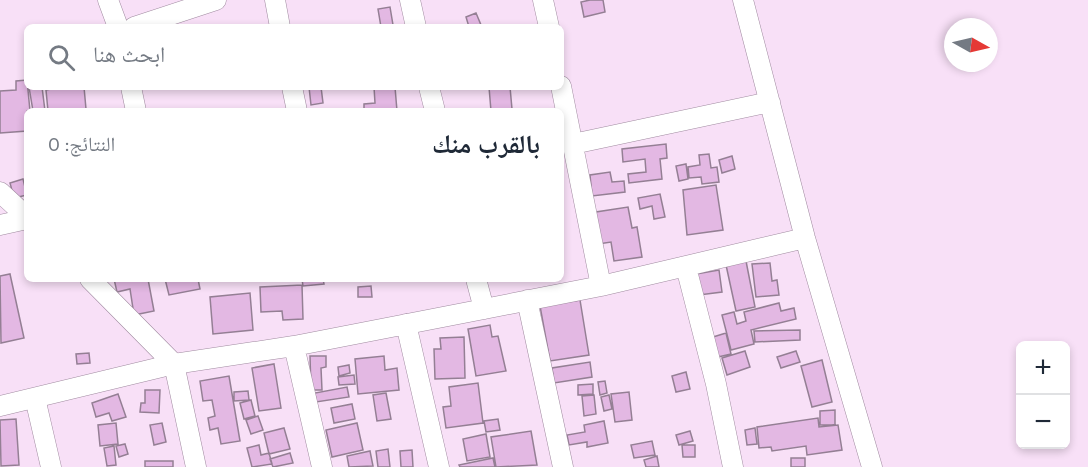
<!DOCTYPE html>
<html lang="ar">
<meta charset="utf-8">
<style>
:root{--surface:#fff;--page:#f6f6f7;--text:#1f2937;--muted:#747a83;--line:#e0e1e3}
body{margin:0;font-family:Karla,"Noto Naskh Arabic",sans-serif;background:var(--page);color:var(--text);direction:rtl}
.controls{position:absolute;right:18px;bottom:18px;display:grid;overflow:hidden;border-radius:9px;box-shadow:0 3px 9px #0003}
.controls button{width:54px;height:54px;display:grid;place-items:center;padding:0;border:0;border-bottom:2px solid var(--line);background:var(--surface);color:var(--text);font:30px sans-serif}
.compass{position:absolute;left:944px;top:18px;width:54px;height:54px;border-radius:50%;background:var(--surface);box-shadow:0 3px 9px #0003;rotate:98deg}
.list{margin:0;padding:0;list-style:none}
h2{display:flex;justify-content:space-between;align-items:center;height:78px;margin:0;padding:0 24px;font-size:26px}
h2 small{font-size:20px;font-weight:400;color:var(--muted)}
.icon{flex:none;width:33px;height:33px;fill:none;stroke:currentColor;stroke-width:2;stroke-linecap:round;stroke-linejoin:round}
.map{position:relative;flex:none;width:1088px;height:467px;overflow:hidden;direction:ltr}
.search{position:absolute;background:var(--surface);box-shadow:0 3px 9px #0003;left:24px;top:24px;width:540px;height:66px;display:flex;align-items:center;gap:15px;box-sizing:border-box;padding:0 21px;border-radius:9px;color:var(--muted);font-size:22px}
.panel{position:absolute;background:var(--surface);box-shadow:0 3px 9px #0003;left:24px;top:108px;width:540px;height:174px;border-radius:9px;direction:rtl}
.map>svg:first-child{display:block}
.building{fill:#e3b8e3;stroke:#947f94;stroke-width:1.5}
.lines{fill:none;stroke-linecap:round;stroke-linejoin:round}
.minor-casing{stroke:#a08ba0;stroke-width:21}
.minor{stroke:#fff;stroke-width:20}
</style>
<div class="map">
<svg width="1088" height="467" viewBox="0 0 1088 467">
<rect width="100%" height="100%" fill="#f8e0f7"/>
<path class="building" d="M590,0H603L605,12L584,17L581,2Z
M390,7L393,25L381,27L378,9Z
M476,13L481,25L469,27L466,17Z
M27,80L30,111H27V131L0,133V91L16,90V81Z
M29,87H42L45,111H33Z
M61,87H84L86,109L48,111L46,90Z
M309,87H321L323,103L311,105Z
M374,87H395L397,111H364V104L375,103Z
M489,87H510L512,109L491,111Z
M666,144L667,158L660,159L662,179L629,183L628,174L646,172L645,159L623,162L622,149Z
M709,154L711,168L717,167L719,182L702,184L701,177L689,178L688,167L700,165L699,155Z
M732,156L735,169L722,173L719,160Z
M686,164L688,179L679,181L676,166Z
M610,172L612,182L624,181L625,192L592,196L590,175Z
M23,179L27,195L14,198L10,183Z
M716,185L723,230L687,235L683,190Z
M660,194L665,217L654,219L652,206L640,209L638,198Z
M628,207L632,228L637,227L642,257L614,261L611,242L591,245L596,212Z
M746,261L755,307L736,311L726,265Z
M770,263L772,281L777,280L779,295L756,297L752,264Z
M719,270L722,292L699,295L696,274Z
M10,274L24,338L1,343L0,276Z
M114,279H148L154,311L134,315L130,289L117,292Z
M165,279H198L200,289L169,295Z
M302,279H323L324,284L303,286Z
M302,285L303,319L283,320L282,311L261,312L260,287Z
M371,286L372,297H358V287Z
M250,293L253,330L213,334L210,297Z
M580,300L589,355L550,361L540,306Z
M779,303L781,311L794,308L796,319L751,330L754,344L731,350L722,315L734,312L737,324L746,321L744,312Z
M490,325L492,337L498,336L506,371L476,376L468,329Z
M800,330V340L755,342L754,331Z
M726,333L731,354L718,357L713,337Z
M464,337L465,378L435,379L434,349H441L440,338Z
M745,351L750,367L727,375L722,358Z
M796,351L800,362L781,368L777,357Z
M89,353L90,363L77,364L76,354Z
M310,356H326V367L321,368L322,390H311Z
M384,356L385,370L397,368L399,390L358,394L355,359Z
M822,360L832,402L812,407L801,366Z
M590,362L592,377L554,383L552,368Z
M274,364L281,408L259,411L252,368Z
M349,365L350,373L339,376L338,367Z
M686,372L690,389L676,392L672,376Z
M354,375L355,384L339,385L338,377Z
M229,376L240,441L221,444L218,428L210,430L208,418L215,416L212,400L203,401L200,381Z
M605,381L607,393L600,395L598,382Z
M478,383L483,423L446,428L443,407L451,406L449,387Z
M593,384V394L578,395V385Z
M347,387L349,397L316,402L315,393Z
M145,390H160L159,413L140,412L141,403H145Z
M248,391L249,400L234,401V392Z
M629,392L632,420L615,422L611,394Z
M386,393L391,419L377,421L373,395Z
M118,394L126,417L112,421L109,413L96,417L92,403Z
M594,395L596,414L584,416L582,396Z
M609,395L612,409L604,411L601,397Z
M251,400L255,416L244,419L240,403Z
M352,404L355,419L334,423L331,408Z
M835,410V425H820V411Z
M258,416L263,430L251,434L246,420Z
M818,418L819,427L838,425L842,450L807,455L806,446L772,451L771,447L759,448L757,427Z
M16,419L19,465L1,466L0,420Z
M498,419L500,430L486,432L484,421Z
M604,421L608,443L587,447V442L569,445L567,435L585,432L584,425Z
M116,423L118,444L100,446L98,425Z
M162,423L166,442L154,445L150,425Z
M357,423L363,450L332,457L326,430Z
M284,428L290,449L269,454L264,433Z
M755,428L757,444L747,445L745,430Z
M531,431L537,465L496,467L491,437Z
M690,431L693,441L679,445L676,435Z
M486,434L490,457L467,461L463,439Z
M652,441L655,455L634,458L631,445Z
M125,444L128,454L119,457L116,446Z
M259,445L261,455L269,453L272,464L252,467L247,448Z
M682,445H695V457H683Z
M114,446L116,465L107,466L104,448Z
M388,449L390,467H378L376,451Z
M412,450L413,467H401L400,451Z
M370,451L373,466L349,467L347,456Z
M290,453L293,463L273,467L270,459Z
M657,456L659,467H646L644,460Z
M493,458L495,467H460L459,465Z
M791,458H805V467H791Z
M145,461H173V467H145Z"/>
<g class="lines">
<defs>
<path id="minor" d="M108,0L118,27
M275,0L280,27
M410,0L416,27
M543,0L549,27
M743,0L805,238L872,467
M134,27L216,0
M561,86L601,286
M131,87L136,111
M292,87L297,111
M429,87L435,111
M573,144L770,102
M0,192L27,217
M0,225L27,219
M686,267L716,384L733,467
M90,279L174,364L196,467
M476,279L484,309
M527,300L563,467
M406,324L439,467
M294,346L322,467
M35,398L51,467
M0,406L174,364L294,346L484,309L601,286L805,238"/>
</defs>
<use href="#minor" class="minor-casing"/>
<use href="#minor" class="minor"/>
</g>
</svg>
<div class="controls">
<button>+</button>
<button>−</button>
</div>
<svg class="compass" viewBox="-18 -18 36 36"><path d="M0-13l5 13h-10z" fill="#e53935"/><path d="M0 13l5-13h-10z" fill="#747a83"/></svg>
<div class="search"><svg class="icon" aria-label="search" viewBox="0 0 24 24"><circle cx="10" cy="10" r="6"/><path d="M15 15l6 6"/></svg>ابحث هنا</div>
<section class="panel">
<h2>بالقرب منك<small>النتائج: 0</small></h2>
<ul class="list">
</ul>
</section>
</div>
